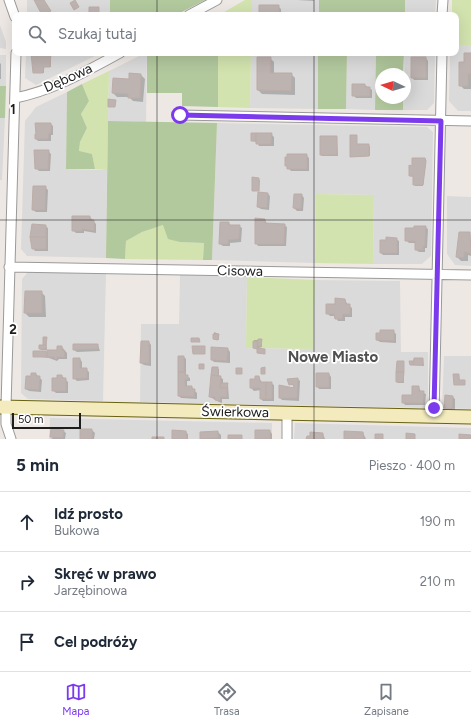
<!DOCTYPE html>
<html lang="pl">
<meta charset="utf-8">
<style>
:root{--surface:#fff;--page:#f2f2f3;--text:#1f2937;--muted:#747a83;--line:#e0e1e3;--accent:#7c3aed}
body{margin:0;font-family:Figtree,sans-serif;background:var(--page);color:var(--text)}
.compass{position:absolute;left:375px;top:68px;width:36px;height:36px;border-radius:50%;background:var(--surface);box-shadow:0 4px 16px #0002;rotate:274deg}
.scale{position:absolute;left:12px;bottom:10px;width:69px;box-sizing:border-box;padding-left:4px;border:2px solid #1d1d1d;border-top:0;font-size:11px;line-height:14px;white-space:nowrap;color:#1d1d1d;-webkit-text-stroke:3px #fff;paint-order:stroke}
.stop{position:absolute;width:12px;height:12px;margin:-9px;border:3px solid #7c3aed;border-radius:50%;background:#fff}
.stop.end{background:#7c3aed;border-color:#fff;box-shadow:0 1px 4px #0008}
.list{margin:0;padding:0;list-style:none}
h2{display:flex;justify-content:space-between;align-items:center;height:52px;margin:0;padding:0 16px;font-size:17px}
h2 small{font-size:13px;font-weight:400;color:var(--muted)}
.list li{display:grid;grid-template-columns:26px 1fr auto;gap:12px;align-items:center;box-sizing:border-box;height:60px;padding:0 16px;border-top:1px solid var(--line)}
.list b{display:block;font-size:15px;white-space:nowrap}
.list p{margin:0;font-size:13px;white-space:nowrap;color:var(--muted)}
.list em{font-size:13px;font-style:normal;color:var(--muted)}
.icon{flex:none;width:22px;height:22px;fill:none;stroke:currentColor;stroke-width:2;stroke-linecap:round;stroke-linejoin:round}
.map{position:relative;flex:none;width:471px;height:439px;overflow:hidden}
.search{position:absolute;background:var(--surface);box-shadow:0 4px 16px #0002;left:12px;right:12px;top:12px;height:44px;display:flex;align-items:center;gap:10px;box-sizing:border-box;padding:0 14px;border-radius:8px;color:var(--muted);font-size:15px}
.sheet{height:232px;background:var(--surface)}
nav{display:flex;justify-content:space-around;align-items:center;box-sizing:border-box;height:56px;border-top:1px solid var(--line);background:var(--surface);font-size:11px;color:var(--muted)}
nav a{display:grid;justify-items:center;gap:2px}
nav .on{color:var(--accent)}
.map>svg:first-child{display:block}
.residential{fill:#dbdada}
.grass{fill:#d2e3af}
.forest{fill:#b2c89d}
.parking{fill:#d9d9d9}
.shadow{fill:#0003}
.building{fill:#bdb3b1;stroke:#bdada8}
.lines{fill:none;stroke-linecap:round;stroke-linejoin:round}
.street-casing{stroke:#9a9a9a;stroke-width:11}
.secondary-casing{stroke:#686110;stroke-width:15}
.street{stroke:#fff;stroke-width:9}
.secondary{stroke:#f3ebbd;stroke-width:13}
.route{stroke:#7c3aed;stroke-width:5}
.grid{fill:none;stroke:#1d1d1d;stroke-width:1;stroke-opacity:0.55}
.labels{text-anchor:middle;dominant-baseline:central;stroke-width:3.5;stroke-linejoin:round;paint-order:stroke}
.street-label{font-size:14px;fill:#1d1d1d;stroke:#fff}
.neighbourhood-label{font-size:15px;font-weight:bold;fill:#505050;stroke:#fff}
.grid-label{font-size:13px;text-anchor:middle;font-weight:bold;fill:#1d1d1d;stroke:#fff;stroke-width:3.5;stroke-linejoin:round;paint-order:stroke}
</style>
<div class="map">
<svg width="471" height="439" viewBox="0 0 471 439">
<rect width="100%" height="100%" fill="#ede8e4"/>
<path class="residential" d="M27,0H110V15H27Z
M252,0H319V15H252Z
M405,0H436L435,15H405Z
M456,45H471V111H458L449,101L450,53H456Z
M26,53H101L36,85L25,78Z
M145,53H147L146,122L108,121L109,71Z
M251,53H318V109L250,108Z
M347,53H376L375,110L346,109Z
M404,53H435L434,103L427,110H403V98H405Z
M0,55H6V86H0Z
M67,92L66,169L107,170L106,258L27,256L21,249L25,121L36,107Z
M0,118H5L2,180H0Z
M217,123L427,127L433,132L431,256L422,264H373L374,195L316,194L315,263L212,260Z
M447,196L471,197V266L455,265L447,254Z
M28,272L106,274L103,401L28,399L21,393L22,279Z
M180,275L247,277L246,348L313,349L315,280L400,281L401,352H428V408L140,402L141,324H179Z
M444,356H471V409L442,408Z
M50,418L272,423V439H49Z
M295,423L471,428V439H294Z"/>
<path class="grass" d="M245,0H252V15H219Z
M452,0H471V45H456V15H452Z
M218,53H251L250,108L218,107Z
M109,71L107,170L95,169L92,154L79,152L80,142L87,128L81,114L89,101L82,84Z
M316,194L374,195L373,264L315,263Z
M163,225L180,242L204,243L203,260L125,259L126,241L142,232Z
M247,277L315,280L313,349L246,348Z"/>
<path class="forest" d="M110,0H205L176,15H110Z
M319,0H405V15H319Z
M147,53H218V107L182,106V93H147Z
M318,53H347L346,109H318Z
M376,53H404L403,74H381V98H403V110H375Z
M82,84L89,101L81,114L87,128L80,142L79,151L92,154L95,169H66L67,92Z
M0,86H6L5,118H0Z
M108,121L217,123L212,260H203L204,243L180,242L168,239L163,225L142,232L126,241L125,259L106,258Z"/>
<path class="parking" d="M0,25L6,42V49L0,48Z"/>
<path class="shadow" d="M297,0H314V1Z
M278,6L281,9V15H260Z
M52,12L53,14L46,15Z
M32,53H51V67H44V73H35Z
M471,54V89H464L460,85L465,63Z
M270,58L274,62V74H291L295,78V95L262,94L258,90Z
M426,58L428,61V80H414L412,77Z
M0,63L1,64V79H0Z
M141,75L145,79L143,102L133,101L129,97H117L113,93Z
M365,85L372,90V98H356L353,95Z
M51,124L53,126V135H51V141H38L36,139Z
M271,134L274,137V146H259L257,142L252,141Z
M356,136L357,145L370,146V156L351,157Z
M337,137L338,156H322L321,155Z
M48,151L51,154L50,171H39L36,168Z
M306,155L309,158V171H291L286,165L288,158Z
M426,160L423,186H415L414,177L410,176L413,166Z
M253,178L260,180L259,193L268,194L270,196L269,210L261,209L258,207L259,191L253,190Z
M45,187L48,190L47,212H36L33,210Z
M302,195L304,198L303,211H297L294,208Z
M90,217L96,224V233L84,231V233H76L73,230Z
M265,220L267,224L284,225L287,227L286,246H258L256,243Z
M229,223L231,226H239L242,228L241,242L230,243V246H223L220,244Z
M33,226H45L48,228V251H35L33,248V244L31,242Z
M425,227L428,229L427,248H425V252H419L416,250V243H409L406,240Z
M470,233L471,256L468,255V261H461L457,257Z
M396,239L399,241V255H383L381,253Z
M26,292H41L45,296L46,317H29L25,313Z
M345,300L348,305L352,308V317H345V321H338L335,316H330L327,313Z
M393,331L396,334V343L380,342L377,340Z
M214,332L219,334V340L214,339Z
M46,338L47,350H41L40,349L44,346Z
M254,340H261L262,347L255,349Z
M149,342L151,345V366L144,365L141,363Z
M98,345L100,351L77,352L74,350Z
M62,347L67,353V359H59L57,361L49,358L34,356L46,352L48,354L58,351Z
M228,349L230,352V363L214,362L212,360Z
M184,357L186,359V376L190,378V381H187V387H192L194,390L197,393V399L181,398L179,396Z
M80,359L82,362V369H86L89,372V380L77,381L74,378Z
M423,359L424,366L411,365Z
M403,362L404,383H398L397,382Z
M213,368L219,369V377L223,379V384L228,385L229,399H222V403L219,402L210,397Z
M36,374L42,380L41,392L29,391L26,389Z
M329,374L331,377V389H319L317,386Z
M459,375L460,381H464L465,385H455Z
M62,376L68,382V393H56L53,390L58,379Z
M259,377L262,383H271L274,385V401H263L261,399V390L254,391L251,388V380H256Z
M298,379L300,381L299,401L282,400L280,398L295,389V386L290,384Z
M419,387L421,392L426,394L425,405H405L403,402L413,396Z
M453,397L455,399V411L448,410L445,408Z
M92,430L95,433L94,439H81Z
M63,431L66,433L65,439H51Z
M270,431L272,434V439H256Z
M185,432L188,434V439H173Z
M218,432L221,435V439H201V433Z
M363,433L366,439H345Z
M311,434H323L325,439H307L311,437Z"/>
<path class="building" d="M34,0H44L51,11L42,15Z
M75,0L79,7L74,10L70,3Z
M259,5H279V15H259Z
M89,7H99V15H89Z
M31,53H51L50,67H44L43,73H33Z
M464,53H471V74H468V86H459V62H464Z
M257,57H271L270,73H292L291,91L257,90Z
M411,57H426V78H411Z
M129,73L141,74L140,98H128V94L112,93L113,78L129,79Z
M352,84H365V87H370V96H352Z
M108,99L116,100L115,107H108Z
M35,123H51V133H49L48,139H35V134H36Z
M251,133H256V141H251Z
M256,133H272L271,144H256Z
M350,135H357V144H369V156L350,157Z
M320,136H337V155H320Z
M34,150H49L48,169H35Z
M287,154H307V169H287V166H285V157H287Z
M412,158H425L426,161L423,185H413V176H409V165L412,166Z
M252,177L259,178V191H252Z
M33,186H46L45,210H32Z
M258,192L268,193L267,208L257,207Z
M294,194H302L301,209L293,208Z
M72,216H90V220H94V231L82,229V231H72Z
M255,218L265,219V223L285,224L284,244H255Z
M220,222H229V225H240L239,239L228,240V244H219Z
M32,224L46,225V237H30Z
M414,226H426L425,246H423V250H415V241H405V228H414Z
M459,232H470L471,253L464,252V258L456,257Z
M30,237H46V249H32Z
M386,237L397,238V253H380V240H386Z
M25,291H42V313H24Z
M335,298L345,299L346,304H350V314H343L342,319H335L334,314H326V304H335Z
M380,330H394V341L376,340V333H380Z
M213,334H219L218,340L213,339Z
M43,337H47L46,345H43Z
M191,338H199L200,342H191Z
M258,339H262L261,346H257Z
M141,341H149V363H140Z
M253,341L258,342L257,349L253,348Z
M73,344H98V349L73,350Z
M39,345H46V349H39Z
M57,346H62V350H64L65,357H57V359H54V357H47V350H57Z
M192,346H205V354H193Z
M211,347L228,348L227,361L211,360Z
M257,348L265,349V354L257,353Z
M33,351H46L47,357H33Z
M178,356H184V372H178Z
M73,358H80V368H87V378L73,379Z
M414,358H423V365H413Z
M397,361H404V372H396Z
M409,361H414L413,365H410Z
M199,364H204V369H199Z
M212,367H218V376L211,375Z
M265,367V374H261V368Z
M236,368H242V374H236Z
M178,372H185V375H188V379H185V386H192V389H195L194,397L178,396Z
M396,372H404L403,382H396Z
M31,373H36V376H40L39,390L25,389L26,376H31Z
M316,373H329V387H316Z
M453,374H459V380H465V385H454Z
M57,375H62V378H66V391H52V378H57Z
M211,375L221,376L220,388H227V397H220V401L215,400V397H209Z
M255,376H259L260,382H266V399H260V388H250V379H255Z
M298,378L297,398H279V385L294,388L293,384L289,385L287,379Z
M266,382H272V399H266Z
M221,383H228L227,388H220Z
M412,386H419V391H424L423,403H402V395H412Z
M445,395L453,396L452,409L444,408Z
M51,429L64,430L63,438L50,437Z
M80,429H92V439H80Z
M172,430L186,431L187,439H172Z
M255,430H270V439H255Z
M218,431V438L200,439V432Z
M344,431L363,432L364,439H344Z
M310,432L323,433V439H306L307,436H310Z
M406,433L415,434V439H406Z
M375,434H383V439H375Z
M459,434L471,435V439H459Z
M228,435H242V439H228Z
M152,437H164V439H152Z"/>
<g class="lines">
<defs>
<path id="street" d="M9,0L15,17
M189,15L217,0
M442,15L443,0
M15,98C52,91 87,71 120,53
M179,115L471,121
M9,267L471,275
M434,416L442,53
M11,439L6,424V407L16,53
M287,439V413"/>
<path id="secondary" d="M0,407L471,417"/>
</defs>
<use href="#street" class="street-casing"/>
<use href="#secondary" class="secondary-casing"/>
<use href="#street" class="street"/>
<use href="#secondary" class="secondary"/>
</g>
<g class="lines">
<path class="route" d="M180,115L441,121L434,408"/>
</g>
<path class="grid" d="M157,0V15M314,0V15M157,53V439M314,53V439M0,220H471"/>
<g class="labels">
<g class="street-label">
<text transform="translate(68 78) rotate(-24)">Dębowa</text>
<text transform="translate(240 271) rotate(1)">Cisowa</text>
<text transform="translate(235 412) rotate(1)">Świerkowa</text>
</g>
<g class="neighbourhood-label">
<text x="333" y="357">Nowe Miasto</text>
</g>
</g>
<g class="grid-label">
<text x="13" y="114">1</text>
<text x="13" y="334">2</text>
</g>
</svg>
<svg class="compass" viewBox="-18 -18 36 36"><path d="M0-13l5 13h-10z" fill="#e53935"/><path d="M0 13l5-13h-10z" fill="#747a83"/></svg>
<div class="scale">50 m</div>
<div class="stop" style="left:180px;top:115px"></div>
<div class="stop end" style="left:434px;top:408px"></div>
<div class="search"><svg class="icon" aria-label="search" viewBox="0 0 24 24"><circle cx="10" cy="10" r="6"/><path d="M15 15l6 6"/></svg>Szukaj tutaj</div>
</div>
<section class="sheet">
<h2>5 min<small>Pieszo · 400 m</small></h2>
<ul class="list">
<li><svg class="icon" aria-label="ahead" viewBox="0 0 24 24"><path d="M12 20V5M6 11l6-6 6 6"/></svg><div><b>Idź prosto</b><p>Bukowa</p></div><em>190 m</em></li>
<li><svg class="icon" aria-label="right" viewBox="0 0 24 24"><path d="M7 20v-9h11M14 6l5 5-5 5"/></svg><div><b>Skręć w prawo</b><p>Jarzębinowa</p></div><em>210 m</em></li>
<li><svg class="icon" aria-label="arrive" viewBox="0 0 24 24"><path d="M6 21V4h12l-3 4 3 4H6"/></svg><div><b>Cel podróży</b></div></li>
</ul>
</section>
<nav>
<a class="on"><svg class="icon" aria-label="map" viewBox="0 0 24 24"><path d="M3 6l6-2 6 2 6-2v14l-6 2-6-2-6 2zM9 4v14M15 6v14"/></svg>Mapa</a>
<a><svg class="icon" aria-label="directions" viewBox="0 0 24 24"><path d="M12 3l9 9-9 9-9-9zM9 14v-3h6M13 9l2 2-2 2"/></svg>Trasa</a>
<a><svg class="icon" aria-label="saved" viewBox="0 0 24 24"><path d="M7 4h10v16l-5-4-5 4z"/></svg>Zapisane</a>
</nav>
